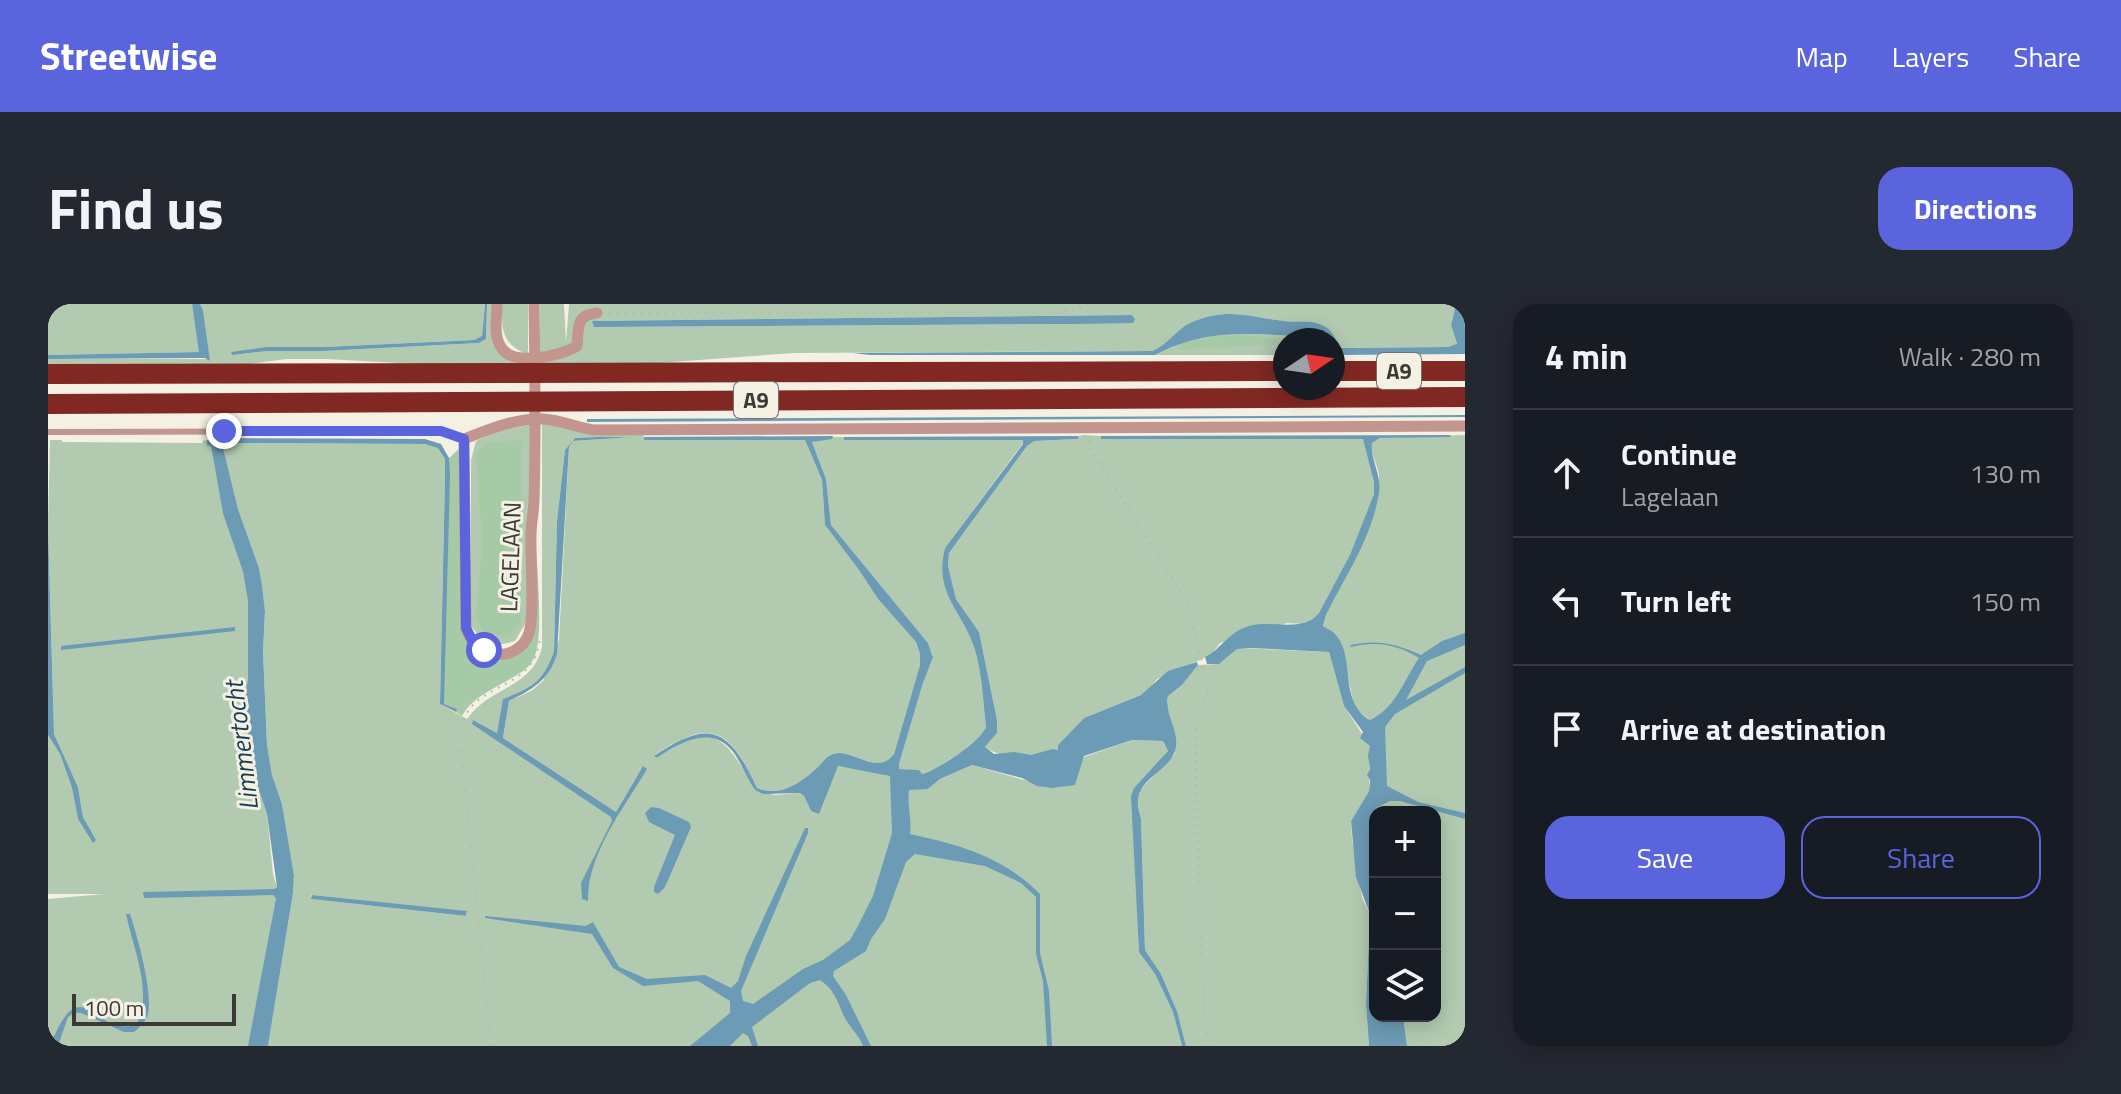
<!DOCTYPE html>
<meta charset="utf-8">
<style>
:root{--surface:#171b24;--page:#242831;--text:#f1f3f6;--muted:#9ea1a6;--line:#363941;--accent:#5a65dd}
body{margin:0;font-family:"Titillium Web",sans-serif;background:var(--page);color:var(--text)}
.controls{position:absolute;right:24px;bottom:24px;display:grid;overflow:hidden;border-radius:16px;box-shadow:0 4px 20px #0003}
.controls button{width:72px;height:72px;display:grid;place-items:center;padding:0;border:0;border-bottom:2px solid var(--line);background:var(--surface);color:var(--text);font:40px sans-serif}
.compass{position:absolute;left:1225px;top:24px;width:72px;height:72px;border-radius:50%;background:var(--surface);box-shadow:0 4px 20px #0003;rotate:77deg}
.scale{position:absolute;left:24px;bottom:20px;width:164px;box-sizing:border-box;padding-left:8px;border:4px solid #3c3a36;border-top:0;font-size:22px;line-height:28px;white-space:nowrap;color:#3c3a36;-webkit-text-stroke:6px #f4f0e4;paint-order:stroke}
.stop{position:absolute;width:24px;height:24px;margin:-18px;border:6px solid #5a65dd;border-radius:50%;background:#fff}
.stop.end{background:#5a65dd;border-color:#fff;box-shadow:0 2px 8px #0008}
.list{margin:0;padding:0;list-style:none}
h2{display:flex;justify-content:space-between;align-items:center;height:104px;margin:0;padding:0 32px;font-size:34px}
h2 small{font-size:26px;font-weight:400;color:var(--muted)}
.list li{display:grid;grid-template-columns:52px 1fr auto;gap:24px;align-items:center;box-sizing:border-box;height:128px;padding:0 32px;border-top:2px solid var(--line)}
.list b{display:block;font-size:30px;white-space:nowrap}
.list p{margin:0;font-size:26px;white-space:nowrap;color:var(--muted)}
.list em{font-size:26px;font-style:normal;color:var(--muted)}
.actions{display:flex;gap:16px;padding:24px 32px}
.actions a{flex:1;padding:18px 0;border:2px solid var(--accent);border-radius:24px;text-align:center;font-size:28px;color:var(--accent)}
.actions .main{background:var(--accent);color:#fff}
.icon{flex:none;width:44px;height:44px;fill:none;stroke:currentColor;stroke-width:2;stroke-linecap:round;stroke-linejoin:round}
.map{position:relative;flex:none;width:1417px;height:742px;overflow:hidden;border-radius:24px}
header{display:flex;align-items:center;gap:48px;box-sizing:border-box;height:112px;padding:0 40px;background:var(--accent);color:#fff}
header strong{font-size:38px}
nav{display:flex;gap:44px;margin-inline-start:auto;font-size:28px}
.intro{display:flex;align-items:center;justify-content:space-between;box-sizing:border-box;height:192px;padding:0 48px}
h1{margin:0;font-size:56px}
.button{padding:20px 36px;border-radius:24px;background:var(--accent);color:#fff;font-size:28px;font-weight:700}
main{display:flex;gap:48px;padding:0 48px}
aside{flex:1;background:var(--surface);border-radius:24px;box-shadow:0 4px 20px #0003}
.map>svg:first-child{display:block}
.green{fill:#b2cbb0;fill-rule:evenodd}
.forest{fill:#a7caa6}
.water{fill:#6c9bb5}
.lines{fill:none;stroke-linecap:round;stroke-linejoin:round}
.path{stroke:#bab7ad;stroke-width:2;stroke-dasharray:2 6;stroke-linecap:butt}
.service{stroke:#c2958f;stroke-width:6}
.minor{stroke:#c2958f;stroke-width:11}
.motorway{stroke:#812822;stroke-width:20}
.route{stroke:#5a65dd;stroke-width:10}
.labels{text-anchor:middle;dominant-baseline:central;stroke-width:6;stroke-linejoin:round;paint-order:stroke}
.shield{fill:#f4f0e4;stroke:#73716a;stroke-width:2}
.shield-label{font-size:22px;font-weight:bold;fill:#3c3a36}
.street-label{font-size:24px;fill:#3c3a36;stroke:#f4f0e4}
.water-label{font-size:26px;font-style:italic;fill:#173f53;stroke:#f4f0e4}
</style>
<header>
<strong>Streetwise</strong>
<nav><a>Map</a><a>Layers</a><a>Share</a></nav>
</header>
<div class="intro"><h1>Find us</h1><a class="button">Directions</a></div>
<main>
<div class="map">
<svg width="1417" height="742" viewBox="0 0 1417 742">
<rect width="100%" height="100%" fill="#f4f0e4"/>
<path class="green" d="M0,0H144L152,48L0,51Z
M152,0H437L434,32L426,36L276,43H218L184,51L219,47H276L431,39L438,35L439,0H446L447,37L479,60H368L279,55H239L201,60L0,61V55H161Z
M454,0H480V51C454,40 453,26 454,0Z
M492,0H516L518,38L521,0H1408L1403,21L1409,41L1400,43L1293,44C1289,38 1285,28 1278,24C1264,14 1252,19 1236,17C1201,13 1180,3 1144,18C1129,24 1120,41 1104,47L746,49L597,60H492ZM1083,11L1026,20L546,23L545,17Z
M1186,29L1264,33L1276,36H1237V51H1107C1133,37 1156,31 1186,29Z
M494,117L595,128L596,136H757L774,176L777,221L811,266L830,295L868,338L872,350V361L846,450C827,475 803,439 781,452C777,454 775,458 772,461C755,477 734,494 709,484C683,426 663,412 607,451L609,454C667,415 677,433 707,486L727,491L752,489L756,492L763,507L783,479L789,462L835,469L880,485L892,475L924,461L1004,484L1032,461L1036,453L1084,436L1115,437L1120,447L1117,452L1086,484L1091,647L1107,670L1125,708L1134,742H220L245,589L246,571L234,500L224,471L219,441L215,348L217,307L211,264L190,205L173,135L181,134L183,139L377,140L390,143L397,155V173L392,400L419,415C442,382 484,385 494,343ZM548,133H583L525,137L521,143L511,336L495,377L483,387L461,397L455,434L568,508L595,462L568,515L425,416L449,429L456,395C485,383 495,378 506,347L509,217L517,146L527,134ZM263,591H264L419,608L418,612L264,595Z
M483,121L479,317L467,337C445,344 437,340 423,322V156L428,137L453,125Z
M1036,131L1053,132V135L1315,134C1319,151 1330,173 1326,190C1320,218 1284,294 1266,316L1256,320L1239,319L1172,339L1163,351L1109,375L1102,384L1093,391L1036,414L1010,441V446C1002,445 999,448 990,450C975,454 949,453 937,443L949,429V416L931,328L908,295L900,262L901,249L979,142L986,137L1030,135V132Z
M1417,131V742H1359L1355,712H1387V508H1327V525L1325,516L1328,504L1337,408L1322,416L1309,406L1305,397L1293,341L1275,323L1278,311C1298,270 1330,222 1331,176C1332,163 1322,152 1324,139L1332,134Z
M784,133H796L797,136L975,135V139L897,244C885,289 914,307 926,343C934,368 935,396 938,423C932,439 891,464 874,470L871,467L851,465V460L875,379L885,355L880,339L783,221L778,175L764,138Z
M2,136H14V138L155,139L154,137L159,136V140L163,141L175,210L195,268L200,298V374L197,393L203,461L219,510L225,570L229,583L226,585L228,594L201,742H0V595L56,590H0V369V431L12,450L24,484L30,515L47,536L35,513L30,483L6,430L0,221Z
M1190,344L1281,348L1296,402L1322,442L1321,487L1303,517L1304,536L1314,594L1322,610L1318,700L1321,742H1138L1129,707L1113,670L1097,646L1093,515L1089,495L1093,485L1127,450L1119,404L1120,392L1134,381L1150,361L1171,360Z"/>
<path class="forest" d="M1193,31L1228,34L1232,40L1132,46V39L1166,33Z
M474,136L473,319L461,332L437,331L428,313L434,237L428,148L441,138Z
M412,144L415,331C434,359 450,365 478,343L488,242C489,268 496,333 486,354C481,366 468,371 457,378C441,387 423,395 414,412L408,408V405L396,400L395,379L401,154Z"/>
<path class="water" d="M144,0H152L155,7L162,57L157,54L0,55V51L151,48Z
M437,0H439L438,35L431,39L276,47H219L184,51L183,48L218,43H276L426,36L434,32Z
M1408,0H1417V50L1288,51L1285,47V36C1276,36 1269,33 1260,33C1202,30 1160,23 1107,51H822L805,49L1104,47C1120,41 1129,24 1144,18C1180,3 1201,13 1236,17C1252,19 1264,14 1279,24C1285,28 1289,38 1293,44L1400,43L1409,40L1403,21Z
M1084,11L1087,15L1085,19L1026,20L546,23L544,17Z
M1417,111V113L539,118V115Z
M1402,131L1403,133L1332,134L1324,139C1322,155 1334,171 1331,189C1324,233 1298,271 1278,311L1275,322C1279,325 1283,326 1286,329C1309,351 1289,397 1322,416C1349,403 1355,377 1371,354C1348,340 1328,337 1303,343L1302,341C1329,335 1349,340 1373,351L1394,337L1417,329V341L1379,357L1358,396L1417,363V369L1347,410L1337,423L1339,482L1370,498L1417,509V515L1352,497H1342L1328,504L1325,516L1327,525V712H1355L1359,742H1321L1318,700L1322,610L1308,573L1303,517L1321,487L1322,476L1319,471L1322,465L1320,451L1322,442L1312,434L1315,428L1296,402L1281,348L1202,344L1189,345L1171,360H1159L1157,353C1175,344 1181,326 1205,321C1226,317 1257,328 1271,309L1302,251L1326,190V178L1315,135H1053V132Z
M785,132L784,135L764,138L778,175L783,221L880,339L885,354L875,379L851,460V465L871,466L874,470C891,465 932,438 938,423C935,396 934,368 926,343C914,307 885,289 897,244L975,140V136H796V133L1030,132V135L986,137L979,142L901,249L900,262L908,295L931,328L949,416V429L937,443L946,450L966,448L983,451L1005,445L1010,446V441L1036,414L1093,391L1120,367L1149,358L1150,361L1134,381L1120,392C1116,412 1133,428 1127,447C1121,466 1091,475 1090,496C1089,502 1092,509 1093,515L1097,646L1113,670L1129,707L1138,742H1134L1125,708L1107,670L1091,648L1083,492L1086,484L1120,447L1115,437L1084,436L1036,452L1027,481L1004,484L989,482L974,474L924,461L892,475L880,485L861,486C859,502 864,515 862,530C913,541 955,553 992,590V649L1001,687L1004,742H999L995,677L988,650V593L973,579L937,562L867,550L858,558L837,615L823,635L818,647L786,667L785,672L798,691L823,742H815C811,731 802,724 797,714C789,698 788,687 772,676L762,679L704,723L710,742H704L700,732L695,729L682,742H642L682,709V697L650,677L595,682L565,664L544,630L437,614V612L538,622L545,618L571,663L599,675L657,671L683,684L690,677L698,652L757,524H760V529L693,687L695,697L705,700L755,665L775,656L802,636L810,622L825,592L844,529L842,472L790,462L771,510L763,507L756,492L752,489L715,490L707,486C699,475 695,463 688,452C667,419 634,437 609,454L606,452C662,413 682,425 709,484C734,494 755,477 772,461C775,458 777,454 781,452C802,439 827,475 846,450L872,361V350L868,338L830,295L811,266L777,221L774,176L757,136H596V133Z
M548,133H584L525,137L521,143L509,350C501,376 485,385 461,397L455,434L568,508L595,462L599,465C576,504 539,550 540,597L534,595L533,579L564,517L563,513L424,420L425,416L449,429L455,395C485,383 495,378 506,347L509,217L517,146L527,134Z
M181,134L377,135L393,140L401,154L402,173L396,400L409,405L408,408L392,400L397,173V155L390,144L377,140L183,139Z
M173,135L190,205L211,264L214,282L217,307L215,348L219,441L224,471L234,500L246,571L245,589L220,742H200L228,594L225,591L96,594L95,588L226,585L229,583L219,510L203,462L197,393L200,374V298L195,268L175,210L163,142L159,141V136Z
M0,221L6,430L30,483L35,513L48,536L45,539L30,515L24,484L12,450L0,431Z
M187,323V327L13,346V342Z
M603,503L611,504L641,518L643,523L617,583L610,590L606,588V583L627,531L601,518L597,509Z
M264,591L419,607L418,612L263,595Z
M78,610H82C89,631 107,694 99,713C96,719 91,724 86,728H76L33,709H26L20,713L10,742H2C34,662 43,732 88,721C106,690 85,644 78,610Z"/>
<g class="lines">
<path class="path" d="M560,9L1008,8L1029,6L1045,0
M1041,136L1043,146L1139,298L1157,371L1159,387L1147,427L1153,639L1157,715L1161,742
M178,137L182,151
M8,149V138
M443,742L414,454C414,443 411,427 415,417C430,376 488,387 492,333"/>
<path class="service" d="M0,128L393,127L416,135"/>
<path class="minor" d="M449,0C449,14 445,31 453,43C464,63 513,52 529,42C531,24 527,11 549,9
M486,0C487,65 488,130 486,195C486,207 483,219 483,231C482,254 487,310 481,329C476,345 459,354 442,349C430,346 422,336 418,324L416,135C442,125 467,114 495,115C512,116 528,123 545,126L1417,122"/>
<path class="motorway" d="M1285,67H1417
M0,70L1237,67
M0,100L1417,93"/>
</g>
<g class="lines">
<path class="route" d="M176,127H393L416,135L418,324L425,338L436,346"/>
</g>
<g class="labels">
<g class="shield">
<rect x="1329" y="49" width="44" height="36" rx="6"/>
<rect x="686" y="78" width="44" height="36" rx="6"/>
</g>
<g class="shield-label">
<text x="1351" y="67">A9</text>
<text x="708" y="96">A9</text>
</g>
<g class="street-label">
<text transform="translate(462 253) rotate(-88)">LAGELAAN</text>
</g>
<g class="water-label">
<text transform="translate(193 442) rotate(-97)">Limmertocht</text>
</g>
</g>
</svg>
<div class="controls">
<button>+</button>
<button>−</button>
<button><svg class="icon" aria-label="layers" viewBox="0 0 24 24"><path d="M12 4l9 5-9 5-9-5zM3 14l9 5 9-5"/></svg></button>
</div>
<svg class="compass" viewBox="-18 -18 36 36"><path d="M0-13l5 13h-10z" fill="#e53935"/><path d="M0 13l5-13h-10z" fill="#9ea1a6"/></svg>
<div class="scale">100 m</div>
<div class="stop" style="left:436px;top:346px"></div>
<div class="stop end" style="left:176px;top:127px"></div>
</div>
<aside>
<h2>4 min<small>Walk · 280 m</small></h2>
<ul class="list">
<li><svg class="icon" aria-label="ahead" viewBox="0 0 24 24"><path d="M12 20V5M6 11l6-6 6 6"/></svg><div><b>Continue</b><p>Lagelaan</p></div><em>130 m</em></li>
<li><svg class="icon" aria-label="left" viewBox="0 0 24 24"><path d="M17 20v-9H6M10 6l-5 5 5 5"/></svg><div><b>Turn left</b></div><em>150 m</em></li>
<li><svg class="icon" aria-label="arrive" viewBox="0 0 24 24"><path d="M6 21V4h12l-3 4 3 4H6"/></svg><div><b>Arrive at destination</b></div></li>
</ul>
<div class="actions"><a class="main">Save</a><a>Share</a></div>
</aside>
</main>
